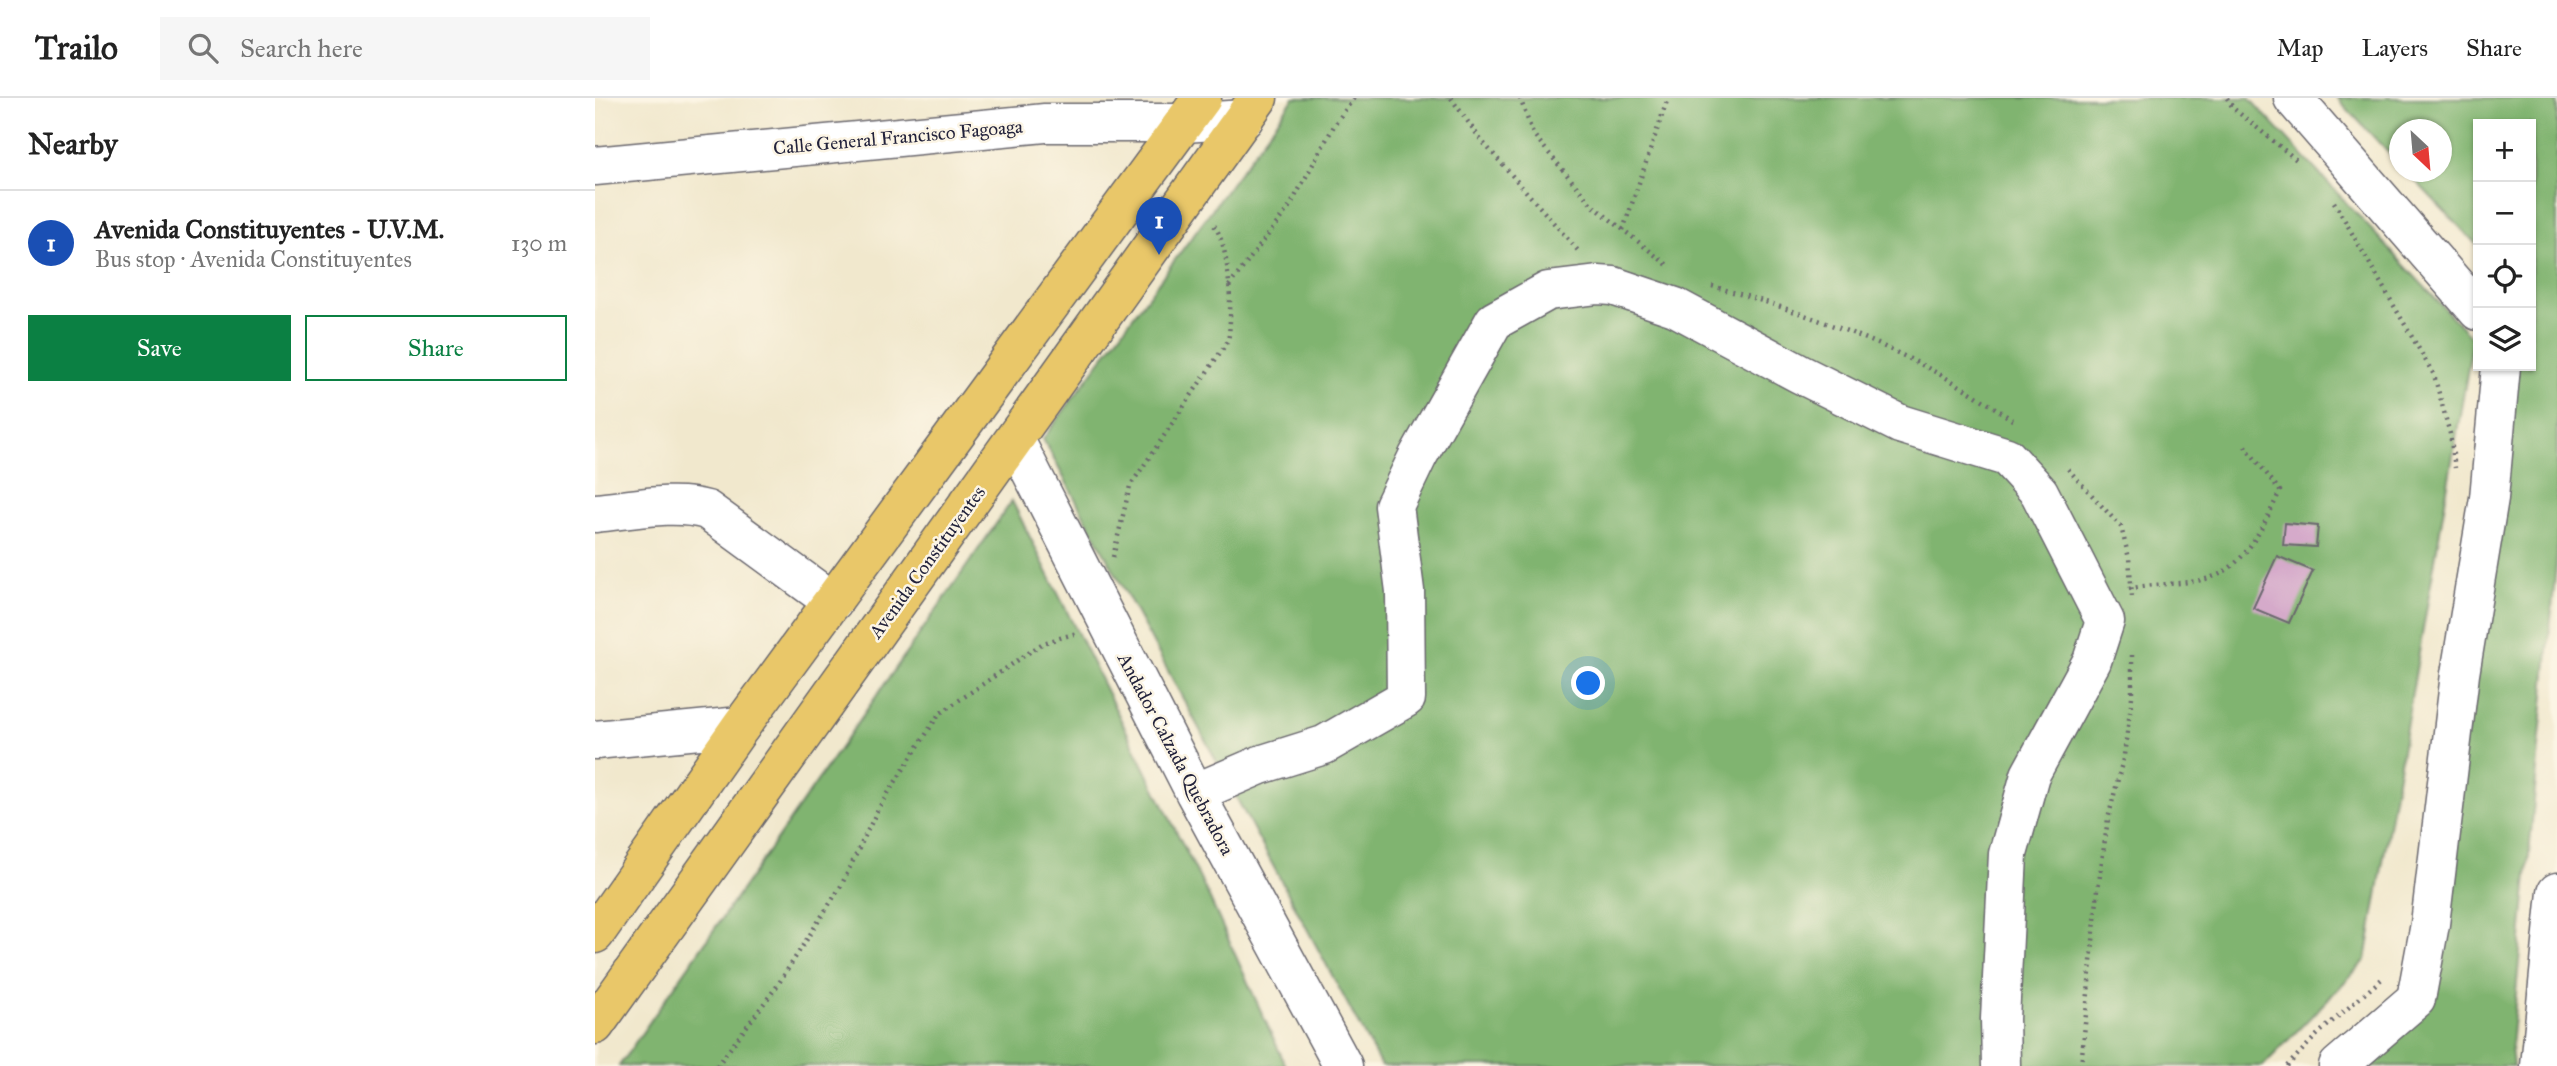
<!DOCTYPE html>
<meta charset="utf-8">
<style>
:root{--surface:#fff;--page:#f6f6f6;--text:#222;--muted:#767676;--line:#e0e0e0;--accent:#0b8043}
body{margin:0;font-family:"IM FELL Great Primer",serif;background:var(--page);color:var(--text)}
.controls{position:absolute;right:21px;top:21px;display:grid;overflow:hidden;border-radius:0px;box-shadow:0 2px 5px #0004}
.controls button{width:63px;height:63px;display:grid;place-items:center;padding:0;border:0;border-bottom:2px solid var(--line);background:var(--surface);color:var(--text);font:35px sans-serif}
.compass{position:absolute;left:1794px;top:21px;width:63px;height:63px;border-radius:50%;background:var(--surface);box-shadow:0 2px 5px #0004;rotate:154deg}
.you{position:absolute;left:994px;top:586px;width:24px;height:24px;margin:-18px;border:5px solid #fff;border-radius:50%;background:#1a73e8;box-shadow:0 0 0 10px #1a73e833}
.badge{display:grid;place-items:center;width:46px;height:46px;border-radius:50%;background:var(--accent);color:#fff;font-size:23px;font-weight:700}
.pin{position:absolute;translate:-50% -58px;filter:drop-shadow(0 2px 4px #0008)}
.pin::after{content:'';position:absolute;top:37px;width:24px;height:21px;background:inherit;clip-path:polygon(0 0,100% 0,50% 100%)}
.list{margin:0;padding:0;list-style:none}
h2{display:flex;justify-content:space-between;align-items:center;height:91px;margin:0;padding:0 28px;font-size:30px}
h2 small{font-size:23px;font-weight:400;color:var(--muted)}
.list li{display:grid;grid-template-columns:46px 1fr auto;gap:21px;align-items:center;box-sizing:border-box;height:105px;padding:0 28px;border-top:2px solid var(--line)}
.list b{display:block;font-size:26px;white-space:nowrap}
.list p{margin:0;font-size:23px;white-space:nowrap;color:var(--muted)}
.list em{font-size:23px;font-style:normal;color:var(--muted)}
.actions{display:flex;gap:14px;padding:21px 28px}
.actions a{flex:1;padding:16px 0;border:2px solid var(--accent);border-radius:0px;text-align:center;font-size:24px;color:var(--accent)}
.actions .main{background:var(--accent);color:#fff}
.icon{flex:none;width:38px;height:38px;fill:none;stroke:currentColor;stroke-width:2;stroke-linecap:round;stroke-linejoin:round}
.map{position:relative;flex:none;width:1962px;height:968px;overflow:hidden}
header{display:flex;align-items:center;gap:42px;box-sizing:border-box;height:98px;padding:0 35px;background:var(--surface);border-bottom:2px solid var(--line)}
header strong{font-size:33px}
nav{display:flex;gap:38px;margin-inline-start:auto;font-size:24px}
.search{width:490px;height:63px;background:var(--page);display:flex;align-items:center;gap:18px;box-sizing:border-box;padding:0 24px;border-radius:0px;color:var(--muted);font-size:26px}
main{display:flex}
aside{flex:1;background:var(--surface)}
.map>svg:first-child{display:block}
.forest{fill:#80b46f;stroke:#516b55;stroke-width:2}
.building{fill:#d5aaca}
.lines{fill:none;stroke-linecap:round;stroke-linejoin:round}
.minor-casing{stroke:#6a676e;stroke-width:41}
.major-casing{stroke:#6a676e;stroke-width:41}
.path{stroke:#6a676e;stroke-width:4.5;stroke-dasharray:2 5;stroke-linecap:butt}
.minor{stroke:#fff;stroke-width:38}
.major{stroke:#e9c769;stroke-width:38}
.labels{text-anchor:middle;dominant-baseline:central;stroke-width:5;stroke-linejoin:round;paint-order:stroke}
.street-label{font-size:19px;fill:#22223b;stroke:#fcf5e5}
</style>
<header>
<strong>Trailo</strong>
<div class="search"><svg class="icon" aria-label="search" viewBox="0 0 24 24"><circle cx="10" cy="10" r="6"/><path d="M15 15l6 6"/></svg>Search here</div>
<nav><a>Map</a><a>Layers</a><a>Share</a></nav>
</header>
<main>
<aside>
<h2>Nearby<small></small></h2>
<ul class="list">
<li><span class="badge" style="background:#1a4fb4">1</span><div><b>Avenida Constituyentes - U.V.M.</b><p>Bus stop · Avenida Constituyentes</p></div><em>130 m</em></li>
</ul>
<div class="actions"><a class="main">Save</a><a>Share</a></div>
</aside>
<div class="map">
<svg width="1962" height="968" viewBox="0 0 1962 968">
<rect width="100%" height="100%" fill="#fcf5e5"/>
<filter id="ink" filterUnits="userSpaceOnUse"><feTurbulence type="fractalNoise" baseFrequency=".0143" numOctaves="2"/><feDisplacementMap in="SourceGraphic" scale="14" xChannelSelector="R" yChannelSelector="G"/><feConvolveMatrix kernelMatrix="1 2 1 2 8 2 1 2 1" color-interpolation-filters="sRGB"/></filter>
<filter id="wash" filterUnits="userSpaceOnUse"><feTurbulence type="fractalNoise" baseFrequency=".00686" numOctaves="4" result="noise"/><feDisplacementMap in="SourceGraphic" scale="28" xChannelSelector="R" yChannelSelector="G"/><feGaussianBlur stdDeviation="1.57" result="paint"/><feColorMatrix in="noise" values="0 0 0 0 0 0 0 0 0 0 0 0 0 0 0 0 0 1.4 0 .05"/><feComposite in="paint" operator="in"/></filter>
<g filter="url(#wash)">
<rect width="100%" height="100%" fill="#f1e8cd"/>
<path class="forest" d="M699,0H1654L1878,241L1771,862L1668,968H786L448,341Z
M1742,0H1962V457L1916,949L1918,968H1754L1824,910L1917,268H1936V26H1883V148L1812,74H1846V32H1804V66Z
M417,403L613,797L691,968H24Z"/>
<g id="blocks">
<path class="building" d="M1690,425L1723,428L1721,449L1688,447Z
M1682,458L1718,473L1694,525L1658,510Z"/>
</g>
</g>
<g filter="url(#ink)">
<use href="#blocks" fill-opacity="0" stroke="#6a676e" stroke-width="2"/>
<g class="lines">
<defs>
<path id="minor" d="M1698,0L1883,213
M0,68L450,25H589L649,21
M420,342L600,695L748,968
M0,415C35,412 79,402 112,412L238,504
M0,642L146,628
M600,695L665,667L729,647L811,600L810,493L799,408L823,358L899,223L953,193L1003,187L1018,188L1080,209L1205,276L1305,326L1412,359L1444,394L1510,523L1497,563L1435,677L1413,756L1405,921L1406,968
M1743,968L1821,901L1835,826L1865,576L1894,400L1906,268
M1945,968L1962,794"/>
<path id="major" d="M0,836L146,628L607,0
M0,927L663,0"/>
</defs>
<use href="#minor" class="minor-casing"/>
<use href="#major" class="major-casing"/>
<path class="path" d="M856,0L886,42L985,155
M925,0L938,36L997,107L1075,169
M1632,0L1638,10L1704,64
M1739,104L1839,277L1855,336L1860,370
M1028,132L1073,0
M634,188L695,108L740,26L759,0
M1117,188C1226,219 1328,257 1420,324
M1473,371L1526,429L1534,460L1537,498
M518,459L535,388L633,243C638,217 635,140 616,124
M1534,491C1561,484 1594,488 1620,478C1652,466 1672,421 1685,393L1650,348
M122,968L182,888L246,788L283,711L344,616L448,545L482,535
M1486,968L1503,791L1513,721L1529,657L1537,599V556
M1692,968L1724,935L1789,879"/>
<use href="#minor" class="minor"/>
<use href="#major" class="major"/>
</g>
</g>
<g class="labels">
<g class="street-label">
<text transform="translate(303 39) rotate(-5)">Calle General Francisco Fagoaga</text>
<text transform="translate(332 464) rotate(-54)">Avenida Constituyentes</text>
<text transform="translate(581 656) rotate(62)">Andador Calzada Quebradora</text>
</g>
</g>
</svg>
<div class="controls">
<button>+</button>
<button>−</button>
<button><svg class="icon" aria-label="locate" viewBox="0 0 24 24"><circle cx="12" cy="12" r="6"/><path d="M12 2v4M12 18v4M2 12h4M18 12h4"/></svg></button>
<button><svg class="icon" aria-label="layers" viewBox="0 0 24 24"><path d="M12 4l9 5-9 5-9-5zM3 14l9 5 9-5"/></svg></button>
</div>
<svg class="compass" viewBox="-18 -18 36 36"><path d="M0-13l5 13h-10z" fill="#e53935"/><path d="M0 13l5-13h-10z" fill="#767676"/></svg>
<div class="you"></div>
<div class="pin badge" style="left:564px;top:157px;background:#1a4fb4">1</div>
</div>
</main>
